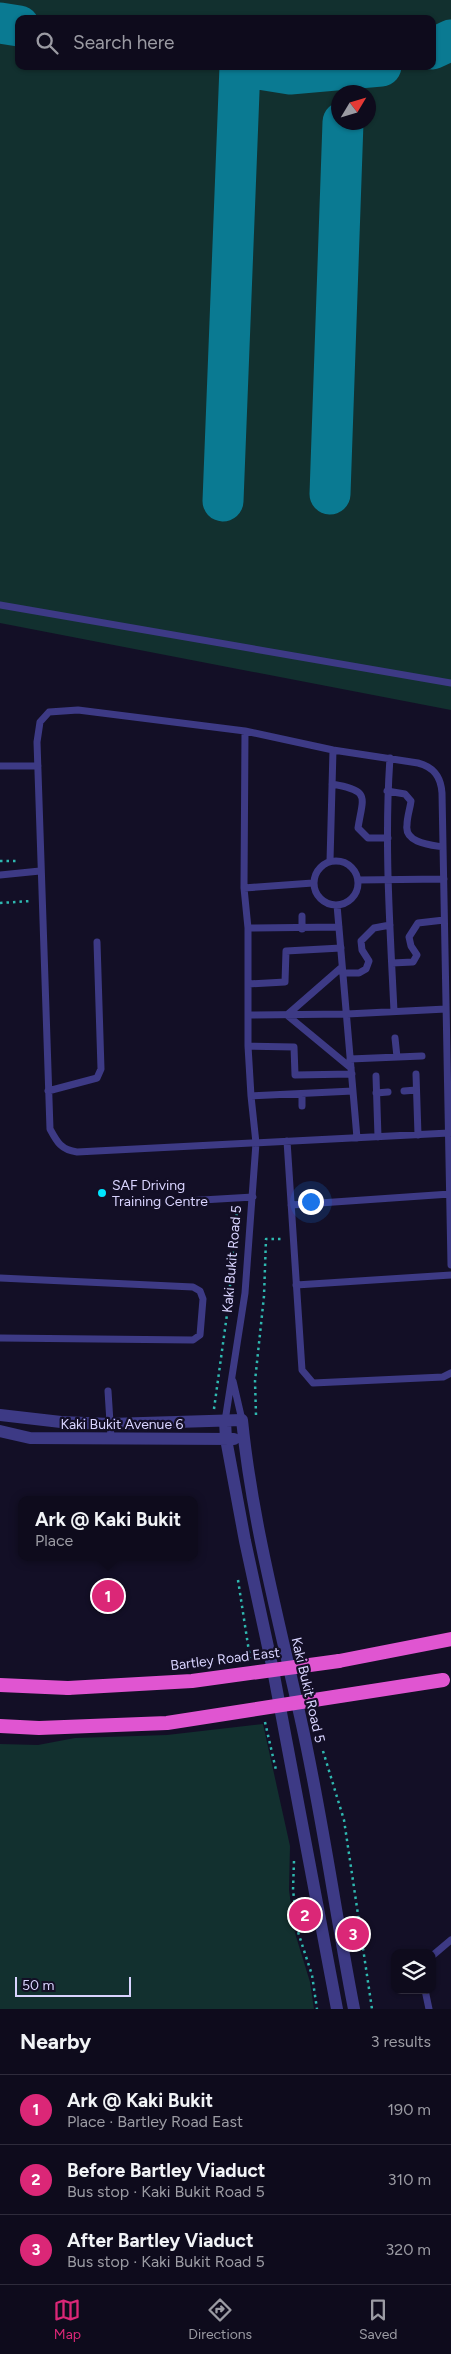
<!DOCTYPE html>
<meta charset="utf-8">
<style>
:root{--surface:#0e0b1c;--page:#171425;--text:#f1f3f6;--muted:#9b9ba3;--line:#2e2b3b;--accent:#db2777}
body{margin:0;font-family:Figtree,sans-serif;background:var(--page);color:var(--text)}
.controls{position:absolute;right:15px;bottom:15px;display:grid;overflow:hidden;border-radius:10px;box-shadow:0 1px 4px #0004}
.controls button{width:45px;height:45px;display:grid;place-items:center;padding:0;border:0;border-bottom:1px solid var(--line);background:var(--surface);color:var(--text);font:25px sans-serif}
.compass{position:absolute;left:331px;top:85px;width:45px;height:45px;border-radius:50%;background:var(--surface);box-shadow:0 1px 4px #0004;rotate:52deg}
.scale{position:absolute;left:15px;bottom:12px;width:116px;box-sizing:border-box;padding-left:5px;border:2px solid #d9d4ff;border-top:0;font-size:14px;line-height:18px;white-space:nowrap;color:#d9d4ff;-webkit-text-stroke:4px #130f26;paint-order:stroke}
.you{position:absolute;left:310px;top:1201px;width:18px;height:18px;margin:-12px;border:4px solid #fff;border-radius:50%;background:#1a73e8;box-shadow:0 0 0 8px #1a73e833}
.badge{display:grid;place-items:center;width:32px;height:32px;border-radius:50%;background:var(--accent);color:#fff;font-size:16px;font-weight:700}
.pin{position:absolute;translate:-50% -50%;border:2px solid #fff;box-shadow:0 1px 5px #0006}
.popup{position:absolute;left:18px;top:1496px;width:180px;height:65px;box-sizing:border-box;display:grid;place-content:center;border-radius:10px;background:var(--surface);filter:drop-shadow(0 1px 4px #0005);font-size:16px;white-space:nowrap;color:var(--muted)}
.popup b{font-size:19px;color:var(--text)}
.popup::after{content:'';position:absolute;left:50%;top:100%;margin-left:-10px;border:10px solid transparent;border-top-color:var(--surface)}
.list{margin:0;padding:0;list-style:none}
h2{display:flex;justify-content:space-between;align-items:center;height:65px;margin:0;padding:0 20px;font-size:21px}
h2 small{font-size:16px;font-weight:400;color:var(--muted)}
.list li{display:grid;grid-template-columns:32px 1fr auto;gap:15px;align-items:center;box-sizing:border-box;height:70px;padding:0 20px;border-top:1px solid var(--line)}
.list b{display:block;font-size:19px;white-space:nowrap}
.list p{margin:0;font-size:16px;white-space:nowrap;color:var(--muted)}
.list em{font-size:16px;font-style:normal;color:var(--muted)}
.icon{flex:none;width:28px;height:28px;fill:none;stroke:currentColor;stroke-width:2;stroke-linecap:round;stroke-linejoin:round}
.map{position:relative;flex:none;width:451px;height:2009px;overflow:hidden}
.search{position:absolute;background:var(--surface);box-shadow:0 1px 4px #0004;left:15px;right:15px;top:15px;height:55px;display:flex;align-items:center;gap:12px;box-sizing:border-box;padding:0 18px;border-radius:10px;color:var(--muted);font-size:19px}
.sheet{height:275px;background:var(--surface)}
nav{display:flex;justify-content:space-around;align-items:center;box-sizing:border-box;height:70px;border-top:1px solid var(--line);background:var(--surface);font-size:14px;color:var(--muted)}
nav a{display:grid;justify-items:center;gap:2px}
nav .on{color:var(--accent)}
.map>svg:first-child{display:block}
.green{fill:#12302f;fill-rule:evenodd}
.lines{fill:none;stroke-linecap:round;stroke-linejoin:round}
.taxiway{stroke:#0a7a92;stroke-width:41}
.path{stroke:#2fb8b0;stroke-width:2.5;stroke-dasharray:2.5 4;stroke-linecap:butt}
.service{stroke:#3d3a85;stroke-width:7}
.minor{stroke:#3d3a85;stroke-width:12}
.trunk{stroke:#e055d1;stroke-width:14}
.trunk-bridge{stroke:#e055d1;stroke-width:14}
.poi-dot{fill:#00e5ff;stroke:#130f26;stroke-width:2}
.labels{text-anchor:middle;dominant-baseline:central;stroke-width:4.5;stroke-linejoin:round;paint-order:stroke}
.poi-label{font-size:14px;fill:#d9d4ff;stroke:#130f26;text-anchor:start}
.street-label{font-size:14px;fill:#d9d4ff;stroke:#130f26}
</style>
<div class="map">
<svg width="451" height="2009" viewBox="0 0 451 2009">
<rect width="100%" height="100%" fill="#130f26"/>
<path class="green" d="M0,0H451V710L0,623ZM19,19H432V66H19ZM338,92H368V122H338Z
M263,1724L290,1846L289,1890L295,1933L310,1982L314,2009H0V1744L38,1745L75,1738L167,1735Z"/>
<g class="lines">
<path class="taxiway" d="M0,23L19,26
M432,49L451,40
M240,66L290,74L381,66
M330,494L343,122
M223,501L240,66"/>
<path class="path" d="M0,861H16
M0,903L31,901
M214,1409L228,1307L237,1211H240
M256,1415L255,1381L264,1296L266,1239H283
M238,1580L250,1658
M265,1722L276,1770
M323,1751L344,1820L372,2009
M294,1861L293,1890L298,1932L312,1975L317,2009"/>
<path class="service" d="M0,605L451,683
M390,758C384,842 390,927 394,1011
M0,766H38
M332,784C371,791 363,796 358,828L368,838H388
M387,791L405,794L411,801C410,809 407,817 407,825C404,843 431,845 443,847
M314 883a22 22 0 1 1 44 0a22 22 0 1 1-44 0Z
M330,861L333,750
M0,875L40,871
M358,880L444,879
M244,888L313,883
M337,905L357,1138
M248,928L339,927
M302,929V916
M392,963L413,962L417,955L411,946L409,937L418,923L444,920
M343,973H359L366,969L369,961L362,950L361,941L374,928L390,925
M249,984L285,982L286,951L341,948
M249,1015L347,1014L446,1009
M287,1015L351,1068
M287,1015L342,967
M395,1038L397,1057
M248,1046L294,1047L295,1075L352,1074
M350,1059L422,1056
M416,1074L418,1135
M376,1076L378,1137
M48,1091L97,1078L101,1069L97,942
M404,1091L416,1090
M376,1093L388,1092
M251,1096L353,1091
M302,1106V1094
M449,1133L77,1152C61,1150 57,1142 50,1129L37,742L40,722L49,712L78,710L245,731L333,750L418,763C434,767 441,777 442,793C445,951 448,1108 451,1265
M287,1141L302,1370L313,1383L443,1377L451,1373
M185,1201L253,1197
M291,1205L450,1194
M0,1278L193,1287L200,1291L203,1299L200,1335L193,1340L0,1338
M296,1285L451,1275
M233,1381L242,1420
M108,1391L111,1438
M225,1421L245,1293L256,1143L251,1096L248,1046V928L244,888L245,731
M432,1956L451,1940
M425,1990L429,2009"/>
<path class="minor" d="M0,1415L61,1422L110,1424L242,1420C252,1520 278,1617 300,1716C322,1813 335,1912 354,2009
M225,1421L226,1439L245,1541L273,1670L337,2009
M0,1431L30,1438L234,1439"/>
<path class="trunk" d="M339,1661L451,1639
M0,1685L68,1688"/>
<path class="trunk-bridge" d="M68,1688L192,1681L339,1661
M0,1726L39,1728L167,1723L443,1680"/>
</g>
<circle class="poi-dot" cx="102" cy="1193" r="5"/>
<g class="labels">
<g class="poi-label">
<text x="112" y="1185">SAF Driving<tspan x="112" dy="16">Training Centre</tspan></text>
</g>
<g class="street-label">
<text transform="translate(232 1259) rotate(-85)">Kaki Bukit Road 5</text>
<text x="122" y="1424">Kaki Bukit Avenue 6</text>
<text transform="translate(225 1659) rotate(-7)">Bartley Road East</text>
<text transform="translate(308 1690) rotate(77)">Kaki Bukit Road 5</text>
</g>
</g>
</svg>
<div class="controls">
<button><svg class="icon" aria-label="layers" viewBox="0 0 24 24"><path d="M12 4l9 5-9 5-9-5zM3 14l9 5 9-5"/></svg></button>
</div>
<svg class="compass" viewBox="-18 -18 36 36"><path d="M0-13l5 13h-10z" fill="#e53935"/><path d="M0 13l5-13h-10z" fill="#9b9ba3"/></svg>
<div class="scale">50 m</div>
<div class="you"></div>
<div class="pin badge" style="left:108px;top:1596px">1</div>
<div class="popup"><b>Ark @ Kaki Bukit</b>Place</div>
<div class="pin badge" style="left:305px;top:1915px">2</div>
<div class="pin badge" style="left:353px;top:1934px">3</div>
<div class="search"><svg class="icon" aria-label="search" viewBox="0 0 24 24"><circle cx="10" cy="10" r="6"/><path d="M15 15l6 6"/></svg>Search here</div>
</div>
<section class="sheet">
<h2>Nearby<small>3 results</small></h2>
<ul class="list">
<li><span class="badge">1</span><div><b>Ark @ Kaki Bukit</b><p>Place · Bartley Road East</p></div><em>190 m</em></li>
<li><span class="badge">2</span><div><b>Before Bartley Viaduct</b><p>Bus stop · Kaki Bukit Road 5</p></div><em>310 m</em></li>
<li><span class="badge">3</span><div><b>After Bartley Viaduct</b><p>Bus stop · Kaki Bukit Road 5</p></div><em>320 m</em></li>
</ul>
</section>
<nav>
<a class="on"><svg class="icon" aria-label="map" viewBox="0 0 24 24"><path d="M3 6l6-2 6 2 6-2v14l-6 2-6-2-6 2zM9 4v14M15 6v14"/></svg>Map</a>
<a><svg class="icon" aria-label="directions" viewBox="0 0 24 24"><path d="M12 3l9 9-9 9-9-9zM9 14v-3h6M13 9l2 2-2 2"/></svg>Directions</a>
<a><svg class="icon" aria-label="saved" viewBox="0 0 24 24"><path d="M7 4h10v16l-5-4-5 4z"/></svg>Saved</a>
</nav>
